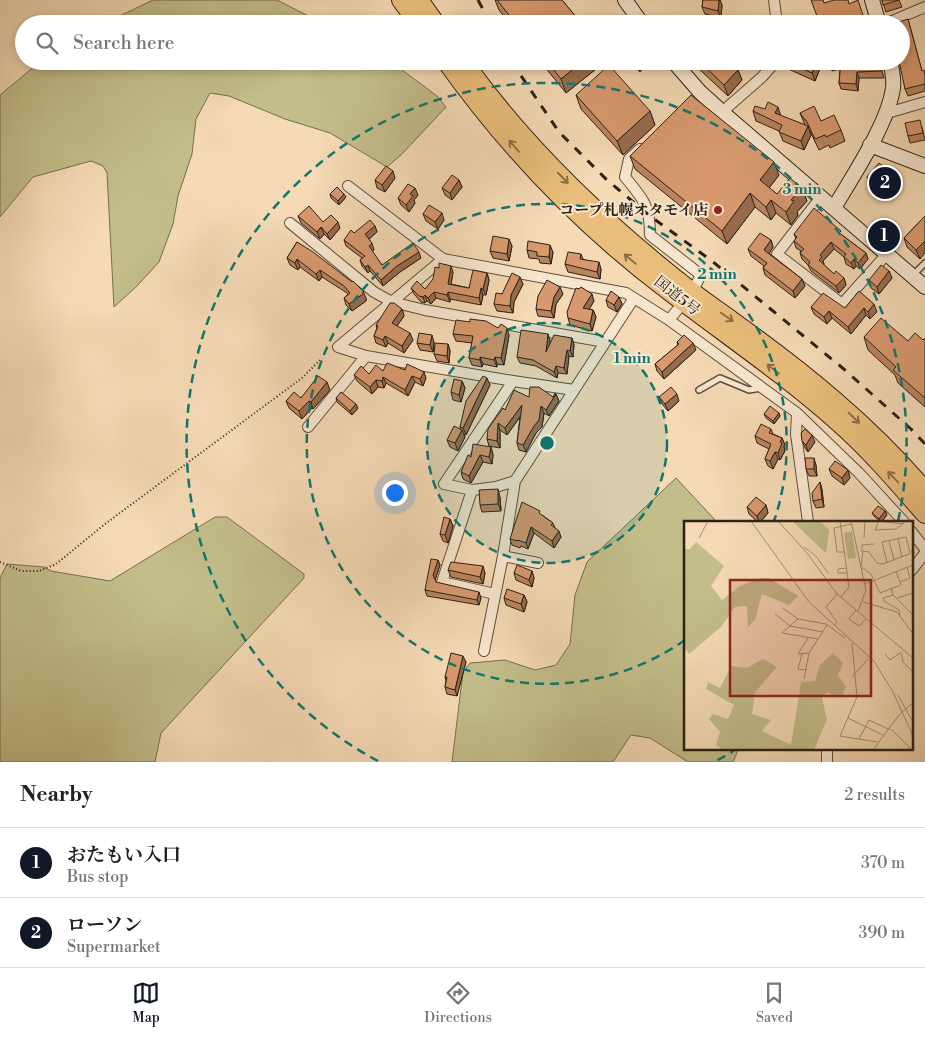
<!DOCTYPE html>
<meta charset="utf-8">
<style>
:root{--surface:#fff;--page:#f6f6f6;--text:#222;--muted:#767676;--line:#e0e0e0;--accent:#111827}
body{margin:0;font-family:"Libre Bodoni","Noto Serif JP",serif;background:var(--page);color:var(--text)}
.you{position:absolute;left:394px;top:492px;width:18px;height:18px;margin:-12px;border:4px solid #fff;border-radius:50%;background:#1a73e8;box-shadow:0 0 0 8px #1a73e833}
.badge{display:grid;place-items:center;width:32px;height:32px;border-radius:50%;background:var(--accent);color:#fff;font-size:16px;font-weight:700}
.pin{position:absolute;translate:-50% -50%;border:2px solid #fff;box-shadow:0 1px 5px #0006}
.list{margin:0;padding:0;list-style:none}
h2{display:flex;justify-content:space-between;align-items:center;height:65px;margin:0;padding:0 20px;font-size:21px}
h2 small{font-size:16px;font-weight:400;color:var(--muted)}
.list li{display:grid;grid-template-columns:32px 1fr auto;gap:15px;align-items:center;box-sizing:border-box;height:70px;padding:0 20px;border-top:1px solid var(--line)}
.list b{display:block;font-size:19px;white-space:nowrap}
.list p{margin:0;font-size:16px;white-space:nowrap;color:var(--muted)}
.list em{font-size:16px;font-style:normal;color:var(--muted)}
.icon{flex:none;width:28px;height:28px;fill:none;stroke:currentColor;stroke-width:2;stroke-linecap:round;stroke-linejoin:round}
.map{position:relative;flex:none;width:925px;height:762px;overflow:hidden}
.search{position:absolute;background:var(--surface);box-shadow:0 2px 8px #0003;left:15px;right:15px;top:15px;height:55px;display:flex;align-items:center;gap:12px;box-sizing:border-box;padding:0 18px;border-radius:28px;color:var(--muted);font-size:19px}
.sheet{height:205px;background:var(--surface)}
nav{display:flex;justify-content:space-around;align-items:center;box-sizing:border-box;height:70px;border-top:1px solid var(--line);background:var(--surface);font-size:14px;color:var(--muted)}
nav a{display:grid;justify-items:center;gap:2px}
nav .on{color:var(--accent)}
.map>svg:first-child{display:block}
.green{fill:#c2bd89;stroke:#776e4f}
.lines{fill:none;stroke-linecap:round;stroke-linejoin:round}
.lane-casing{stroke:#5e4e3d;stroke-width:8}
.street-casing{stroke:#5e4e3d;stroke-width:12}
.secondary-casing{stroke:#2c2015;stroke-width:16}
.highway-casing{stroke:#2c2015;stroke-width:20}
.path{stroke:#2c2015;stroke-width:2;stroke-dasharray:1 2.5;stroke-linecap:butt}
.lane{stroke:#f8e7cf;stroke-width:5}
.street{stroke:#f8e7cf;stroke-width:10}
.secondary{stroke:#f8e7cf;stroke-width:14}
.highway{stroke:#eabd7a;stroke-width:18}
.rail{stroke:#2c2015;stroke-width:3;stroke-dasharray:9 9;stroke-linecap:butt}
.wall{fill:#ba845f;stroke:#2c2015}
.shaded-wall{fill:#976b4d;stroke:#2c2015}
.building{fill:#d8996e;stroke:#2c2015}
.oneway{stroke:#8b6e48}
.ring{fill:none;stroke:#0f766e;stroke-width:2.5;stroke-dasharray:9 6}
.poi-dot{fill:#8f2418;stroke:#f8e7cf;stroke-width:2}
.labels{text-anchor:middle;dominant-baseline:central;stroke-width:4;stroke-linejoin:round;paint-order:stroke}
.poi-label{font-size:15px;font-weight:bold;fill:#2c2015;stroke:#f8e7cf;text-anchor:end}
.street-label{font-size:15px;fill:#2c2015;stroke:#f8e7cf}
.inset-road{fill:none;stroke:#a59075;stroke-width:1}
.view{fill:#8f2418;fill-opacity:0.15;stroke:#8f2418;stroke-width:2.5}
.inset-edge{fill:none;stroke:#2c2015;stroke-width:2.5}
.centre{fill:#0f766e;stroke:#f8e7cf;stroke-width:2.5}
.ring-label{font-size:15px;text-anchor:middle;font-weight:bold;fill:#0f766e;stroke:#f8e7cf;stroke-width:4;stroke-linejoin:round;paint-order:stroke}
</style>
<div class="map">
<svg width="925" height="762" viewBox="0 0 925 762">
<rect width="100%" height="100%" fill="#f5dab5"/>
<filter id="stains"><feTurbulence type="fractalNoise" baseFrequency=".004" numOctaves="4"/><feColorMatrix values="0 0 0 0 .2 0 0 0 0 .09 0 0 0 0 .02 0 0 0 .5 -.17"/></filter>
<radialGradient id="worn" r=".72"><stop offset=".6" stop-color="#630" stop-opacity="0"/><stop offset="1" stop-color="#630" stop-opacity=".3"/></radialGradient>
<path class="green" d="M153,0H277L324,24H103Z
M41,61H390L437,96L446,107L402,154L387,167L330,133L285,119L229,96L210,93L196,119L192,154L178,196L173,224L159,262L137,286L114,307L107,173L103,166L91,161L33,177L0,217V95Z
M676,478L717,522H685V748H739L733,762H688L650,738L631,735L613,762H452L463,672L470,663L505,660L535,670L556,665L570,644L575,595L587,562Z
M215,517H227L304,574V578L161,733L155,762H0V578L7,564L44,567L51,571L110,581Z"/>
<g class="lines">
<defs>
<path id="lane" d="M912,276L925,263
M699,390L720,378L749,390L761,388"/>
<path id="street" d="M774,0L777,24
M885,24L925,7
M722,112L762,77L776,61
M887,113L925,102
M640,149L629,159L625,177C643,199 650,205 650,235L701,275L692,292L669,320
M348,186L443,259
M821,197L777,254L842,304L887,254
M290,223L374,292L392,302L425,310L605,342
M513,381L444,484L472,490L496,487L515,481
M574,390L513,381L366,356L338,347L443,259L626,293L669,320L797,413L859,473L904,522
M797,413L796,434L808,522
M308,427L366,356
M472,490L442,582L495,594
M911,531L925,549
M503,556L538,563
M911,571L925,553
M484,651L503,556L515,481L634,298
M827,748V762"/>
<path id="secondary" d="M625,0L642,24
M872,0L879,24
M673,61L700,92L722,112L925,287
M870,145L925,166
M834,208C853,175 888,124 893,88C894,79 892,69 890,61"/>
<path id="highway" d="M401,0L419,24
M419,0L436,24
M446,61C508,148 584,227 669,291C725,334 784,374 837,421C869,449 897,482 925,514
M463,61C522,144 598,217 677,280C696,296 716,309 735,323C803,372 871,426 925,491"/>
</defs>
<use href="#lane" class="lane-casing"/>
<use href="#street" class="street-casing"/>
<use href="#secondary" class="secondary-casing"/>
<use href="#highway" class="highway-casing"/>
<path class="path" d="M0,562L21,571H39L56,564L105,524L302,378L321,359"/>
<use href="#lane" class="lane"/>
<use href="#street" class="street"/>
<use href="#secondary" class="secondary"/>
<use href="#highway" class="highway"/>
<path class="rail" d="M478,0L491,24
M511,61L559,132L607,180L650,216L712,261L845,370L911,429L925,444"/>
</g>
<path class="wall" d="M495,0H562L582,24H510L499,10Z
M703,0H720L722,5L721,18L705,14L702,7Z
M882,0H899L902,7L886,12Z
M908,19L922,71L925,74V91L908,96L905,89L901,61Z
M540,61H606L566,93Z
M633,61H651L640,72L635,66Z
M697,61H729L738,70L742,80L728,96L699,69Z
M784,61H820L821,66L815,81L786,68Z
M829,61H879L884,78H859L858,91L841,89L839,83L840,69L832,71Z
M576,95L650,111L655,125L623,155L581,109Z
M753,111L781,116L805,125L800,113L821,121L841,130L845,141L830,148L829,145L819,150L810,131H809L811,135L804,150L783,141L779,131L756,121Z
M922,127L925,140L910,143L908,136Z
M630,156L779,175L769,188L777,194L802,188L807,201L797,212L798,215L791,225L776,213L771,220L755,207L727,244L635,169Z
M867,177L898,184L893,189L894,192L889,198L887,197L886,199L869,184Z
M395,178L385,192L377,188L375,180Z
M459,180L462,187L452,200L445,195L442,188Z
M330,194L346,197L339,205L331,198Z
M418,195L414,200L415,203L409,212L401,205L398,198Z
M423,214L444,220L438,229L426,221Z
M298,216L323,222L340,228L330,240L324,234L320,239L301,223Z
M925,216L920,259L907,247L904,238Z
M375,226L377,232L369,239L374,250L372,252L382,265L421,258L400,272L383,286L370,271L368,273L362,266L360,260L362,258L346,246L344,240L354,233Z
M794,234L842,235L866,253L868,259L860,269L856,266L854,269L846,264L844,257L834,249L823,261L824,264H823L834,274L844,278L846,285L839,293L811,271L808,265L802,259L800,253L801,251L796,248L794,241L796,239Z
M771,240L773,247L769,253L802,279L805,286L795,298L765,275L763,268L764,266L751,256L748,249Z
M297,242L366,298V301L352,311L346,305L344,298L348,294L347,293L322,277L319,281L300,267L298,270L290,265L287,258Z
M512,246L509,261L493,258L490,251Z
M527,250L553,252L551,264L540,263L539,259L529,258Z
M581,254L583,259L601,269L600,279L568,272L565,264Z
M889,271L892,278L879,294L871,288L869,280Z
M453,272L451,284L469,288L487,273L489,280L486,295H483L481,305L450,299V302L436,298L431,304L427,301L425,303L421,302L414,294L411,288L425,289Z
M523,284L514,302L513,313L497,311L494,304L502,294Z
M859,291L877,312L870,319L866,315L851,334L832,318L827,324L814,314L811,307L845,308Z
M563,294L556,304L554,318L538,316L536,309Z
M619,297L622,304L617,312L608,307L606,300Z
M594,301L589,309L593,310L596,317L592,331L570,325L568,318Z
M402,309L404,316L397,326L413,340L404,353L388,343L386,347L376,343L374,336L377,328L376,325Z
M453,334L509,335L504,365L497,364V367L483,364L482,367L472,365L469,358L472,343L456,341Z
M548,334L550,341V344H574L573,357L569,356L567,374L558,373L557,378L536,366L520,363L517,357Z
M864,337L908,341L923,340L925,338V407L898,383L895,375L868,350Z
M434,342L433,352L420,350L417,343Z
M677,342L696,350L664,379L657,371L655,364L678,345Z
M448,344L450,351L449,363L437,361L434,354Z
M405,370L426,378L423,386L415,382L408,396L386,383L384,388L378,387L372,394L357,381L354,375L369,374L383,371Z
M462,381L465,388L461,402L453,400L451,392Z
M490,385L466,435L464,434L465,437L458,451L450,447L447,440L461,429L460,427Z
M330,390L313,409L312,408L302,419L289,408L286,401Z
M556,394L559,401L549,416L544,413L542,427L536,433L526,452L519,450L517,443L520,417L507,435L500,430V448L489,446L487,439L505,410L529,397H553Z
M659,397L679,401L668,411L662,404Z
M336,398L358,408L352,415L337,402Z
M779,413L780,416L774,424L766,418L764,414Z
M771,429L773,434L782,438L785,445L784,447L785,451L780,460L778,459L773,469L768,466L765,459L769,449L757,443L755,436Z
M802,441L815,442L808,452L805,448Z
M491,447L493,455L492,464L483,462L471,483L463,479L461,472L471,457Z
M816,465L817,476H809L806,469Z
M829,469L848,470L850,478L844,485L832,476Z
M820,482L822,490L824,507L816,508L813,501Z
M500,497L501,511L482,512L480,505Z
M766,505L768,513L760,522H758L749,514L747,507Z
M885,511L887,515L881,522L874,516L872,513Z
M542,515L553,523L555,528L561,537L554,548L534,533L528,549L521,546L520,548L512,545L510,539Z
M450,519L453,526L448,543L443,541L440,534Z
M438,560L440,565L435,580L436,582L481,598L479,605L427,596L425,590Z
M448,570L485,573L483,584L451,577Z
M532,571L534,578L532,587L516,580L514,573Z
M524,595L527,602L524,612L506,605L504,598Z
M466,662L457,696L447,694L445,687L446,681L445,677Z"/>
<path class="shaded-wall" d="M719,0H720L722,5L721,18L718,11Z
M583,61H606L566,93L561,79Z
M641,61H651L640,72L637,64Z
M817,61H820L821,66L815,81L812,73Z
M738,70L742,80L728,96L724,85Z
M857,72L859,78L858,91L856,84Z
M778,107L781,116L775,113Z
M650,111L655,125L623,155L617,141Z
M808,126L811,135L804,150L801,141Z
M774,162L779,175L765,193L760,180Z
M393,171L395,178L385,192L382,185Z
M896,177L898,184L893,189L894,192L889,198L886,191L890,183Z
M459,180L462,187L452,200L450,193Z
M415,188L418,195L414,200L415,203L409,212L406,205L410,194Z
M802,188L807,201L797,212L798,215L791,225L786,212L791,200Z
M885,190L887,197L886,199L883,192Z
M750,193L755,207L727,244L722,231Z
M344,194L346,197L339,205L338,201Z
M771,200L776,213L771,220L766,207Z
M442,213L444,220L438,229L435,222Z
M338,222L340,228L330,240L327,234Z
M375,226L377,232L367,241L365,234Z
M321,227L324,234L320,239L317,232Z
M509,239L512,246L509,261L507,254Z
M771,240L773,247L767,257L764,250Z
M925,241V253L920,259L916,250Z
M831,242L834,249L823,261L824,264L822,267L819,260L820,255Z
M372,243L374,250L371,253L369,246Z
M550,245L553,252L551,264L549,257Z
M419,252L421,258L400,272L383,286L381,280L397,266Z
M866,253L868,259L860,269L858,263Z
M297,259L300,267L298,270L295,263Z
M854,259L856,266L854,269L851,263Z
M599,262L601,269L600,279L597,272Z
M368,265L370,271L368,273L365,267Z
M451,266L453,272L450,290L448,284Z
M320,270L322,277L319,281L316,274Z
M889,271L892,278L879,294L877,287Z
M487,273L489,280L486,295L483,289Z
M520,277L523,284L514,302L513,313L510,306L511,295Z
M844,278L846,285L839,293L836,286Z
M802,279L805,286L795,298L793,291Z
M560,287L563,294L556,304L554,318L551,311L554,297Z
M481,288L483,295L481,305L479,298Z
M363,291L366,298V301L352,311L349,304Z
M434,292L436,298L431,304L428,298Z
M448,292L450,299V302L447,295Z
M592,294L594,301L586,315L583,308Z
M425,295L427,301L425,303L423,297Z
M619,297L622,304L617,312L614,305Z
M874,304L877,312L870,319L868,312Z
M864,308L866,315L851,334L848,327Z
M402,309L404,316L394,330L392,323Z
M593,310L596,317L592,331L590,324Z
M829,311L832,318L827,324L824,317Z
M507,328L509,335L504,365L501,358Z
M410,333L413,340L404,353L402,346Z
M548,334L550,341L549,359L546,352Z
M432,335L434,342L433,352L430,345Z
M385,336L388,343L386,347L383,340Z
M572,338L574,344L573,357L570,351Z
M693,343L696,350L664,379L662,372Z
M448,344L450,351L449,363L447,356Z
M567,350L569,356L567,374L564,368Z
M480,357L483,364L482,367L480,360Z
M495,357L497,364V367L494,360Z
M556,366L558,373L557,378L554,372Z
M424,372L426,378L423,386L420,379Z
M412,376L415,382L408,396L405,390Z
M383,377L386,383L384,388L382,381Z
M487,378L490,385L466,435L463,428Z
M376,380L378,387L372,394L370,387Z
M462,381L465,388L461,402L459,395Z
M327,382L330,390L313,409L311,402Z
M556,394L559,401L549,416L546,410Z
M677,394L679,401L668,411L665,404Z
M309,401L312,408L302,419L299,411Z
M356,404L358,408L352,415L350,411Z
M522,405L524,411L507,435L505,428Z
M541,406L544,413L542,427L536,433L526,452L523,445Z
M779,413L780,416L774,424L773,421Z
M498,423L500,430V448L497,441Z
M462,430L465,437L458,451L455,443Z
M812,435L815,442L808,452L806,445Z
M782,438L785,445L784,447L785,451L780,460L778,453L780,442Z
M491,447L493,455L492,464L489,457Z
M775,452L778,459L773,469L770,461Z
M480,455L483,462L471,483L469,476Z
M814,458L816,465L817,476L814,469Z
M848,470L850,478L844,485L842,478Z
M820,482L822,490L824,507L822,499Z
M498,489L500,497L501,511L498,504Z
M766,505L768,513L760,522H759L757,516Z
M885,511L887,515L881,522L879,519Z
M450,519L453,526L448,543L445,535Z
M531,527L534,533L528,549L526,543Z
M559,531L561,537L554,548L552,541Z
M912,546L914,553L911,556V547Z
M438,560L440,565L435,580L433,575Z
M483,566L485,573L483,584L480,577Z
M532,571L534,578L532,587L529,580Z
M479,592L481,598L479,605L477,600Z
M524,595L527,602L524,612L521,604Z
M463,656L466,662L457,696L455,690Z"/>
<path class="building" d="M497,0H562L582,24H516Z
M703,0H719L718,11L702,7Z
M811,0H823L824,3L834,0H848L849,4L858,0L866,24H820Z
M882,0H899L883,5Z
M676,17L682,24H669Z
M908,19L922,71L924,70L925,75V84L905,89L899,61H901L902,58L901,24H893Z
M547,61H583L561,79Z
M634,61H641L637,64Z
M699,61H729L738,70L724,85Z
M784,61H817L812,73Z
M829,61H879L882,71L857,72L856,84L839,83L841,62L829,64Z
M609,65L650,111L617,141L576,95Z
M691,95L774,162L760,180L777,194L790,178L802,188L791,200L794,201L786,212L771,200L766,207L750,193L722,231L630,156Z
M768,102L778,107L775,113L808,126L801,141L779,132L782,125L753,111L755,106L765,109Z
M814,106L821,121L834,115L841,130L826,137L825,135L815,139L806,120H805L800,113Z
M920,120L923,133L908,136L905,123Z
M879,163L896,177L890,183L892,185L886,191L885,190L883,192L867,177Z
M386,166L393,171L382,185L375,180Z
M452,175L459,180L450,193L442,188Z
M408,184L415,188L410,194L413,196L406,205L398,198Z
M337,187L344,194L338,201L330,194Z
M429,205L442,213L435,222L423,214Z
M309,206L323,222L331,215L338,222L327,234L321,227L317,232L298,216Z
M814,208L841,231L839,233L866,253L858,263L854,259L851,263L844,257L846,254L831,242L820,255L822,257L819,260L834,274L836,271L844,278L836,286L808,265L810,262L800,253L804,249L794,241L797,237L794,234Z
M925,216V241L916,250L904,238Z
M370,220L375,226L365,234L372,243L369,246L382,265L413,243L419,252L397,266L381,280L368,265L365,267L360,260L365,256L344,240L351,230L354,233Z
M760,233L771,240L764,250L802,279L793,291L763,268L767,263L748,249Z
M493,236L509,239L507,254L490,251Z
M528,241L550,245L549,257L537,256V252L527,250Z
M297,242L313,252L352,282L353,281L363,291V294L349,304L344,298L350,293L344,286L320,270L316,274L297,259L295,263L287,258Z
M568,252L581,254L580,259L599,262L597,272L565,264Z
M439,263L451,266L448,284L469,288L473,270L487,273L483,289L481,288L479,298L448,292L447,295L434,292L428,298L425,295L423,297L419,296L411,288L417,281L425,289L433,279L435,267L439,268Z
M881,265L889,271L877,287L869,280Z
M512,273L520,277L511,295L510,306L494,304L496,293L502,294Z
M547,280L560,287L554,297L551,311L536,309L538,296Z
M581,287L592,294L583,308L593,310L590,324L568,318L567,312L576,288L579,289Z
M611,291L619,297L614,305L606,300Z
M859,291L874,304L868,312L864,308L848,327L829,311L824,317L811,307L823,293L845,308Z
M390,303H394L402,309L392,323L410,333L402,346L385,336L383,340L374,336L378,326L376,325Z
M881,318L908,341L915,333L923,340L925,338V398L893,370L896,367L864,337Z
M470,319L486,321L498,328L501,324L507,328L501,358L495,357L494,360L480,357V360L469,358L473,336L453,334L456,320L470,322Z
M521,330L548,334L546,352L554,335L572,338L570,351L567,350L564,368L556,366L554,372L533,360L517,357Z
M419,333L432,335L430,345L417,343Z
M684,335L693,343L662,372L655,364L679,344L677,342Z
M435,343L448,344L447,356L434,354Z
M387,363L405,370L407,364L424,372L420,379L412,376L405,390L383,377L382,381L376,380L370,387L354,375L361,366L369,374L376,365L383,371Z
M318,376L327,382L311,402L309,401L299,411L286,401L294,392L301,398Z
M483,376L487,378L463,428L460,427L466,401Z
M454,379L462,381L459,395L451,392Z
M530,387H539L553,397L555,393L556,394L546,410L541,406L539,420L534,426L523,445L517,443L522,405L505,428L498,423L497,441L487,439L488,429L503,408L505,410L514,390L529,397Z
M671,387L677,394L665,404L659,397Z
M341,392L356,404L350,411L336,398Z
M770,406L779,413L773,421L764,414Z
M761,424L771,429L769,433L782,438L780,442L782,443L778,453L775,452L770,461L765,459L771,444L755,436Z
M454,426L462,430L455,443L447,440Z
M805,429L812,435L806,445L802,441L801,433Z
M473,444L491,447L489,457L480,455L469,476L461,472L468,455L471,457Z
M805,458H814V469H806Z
M835,461L848,470L842,478L829,469Z
M820,482L822,499L813,501L812,493Z
M498,489V504L480,505L479,490Z
M756,497L766,505L757,516L747,507Z
M522,502L540,511L539,513L553,523L551,525L559,531L552,541L531,527L526,543L518,540V541L510,539Z
M878,506L885,511L879,519L872,513Z
M444,517L450,519L445,535L440,534Z
M431,559L438,560L433,575L436,582L479,592L477,600L425,590Z
M451,562L483,566L480,577L448,570Z
M517,565L532,571L529,580L514,573Z
M507,589L524,595L521,604L504,598Z
M451,653L463,656L455,690L445,687L447,677H445Z"/>
<defs><path id="oneway-shaft" d="M-6 0H5M1.5-3L5.5 0L1.5 3" fill="none" stroke-width="1.6" stroke-linecap="round" stroke-linejoin="round" transform="scale(1.25)"/></defs>
<g class="oneway">
<use href="#oneway-shaft" transform="translate(514 146) rotate(-131)"/>
<use href="#oneway-shaft" transform="translate(563 178) rotate(46)"/>
<use href="#oneway-shaft" transform="translate(630 259) rotate(-140)"/>
<use href="#oneway-shaft" transform="translate(727 317) rotate(35)"/>
<use href="#oneway-shaft" transform="translate(773 369) rotate(-143)"/>
<use href="#oneway-shaft" transform="translate(854 418) rotate(44)"/>
<use href="#oneway-shaft" transform="translate(893 477) rotate(-134)"/>
</g>
<circle cx="547" cy="443" r="120" fill="#0f766e" fill-opacity=".12"/>
<g class="ring">
<circle cx="547" cy="443" r="120"/>
<path d="M685 640A240 240 0 1 1 774 521"/>
<path d="M738 748A360 360 0 0 1 716 761M378 761A360 360 0 1 1 898 521"/>
</g>
<circle class="poi-dot" cx="718" cy="210" r="5"/>
<g class="labels">
<g class="poi-label">
<text x="708" y="210">コープ札幌オタモイ店</text>
</g>
<g class="street-label">
<text transform="translate(677 296) rotate(38)">国道5号</text>
</g>
</g>
<g transform="translate(684 521)">
<rect width="229" height="229" fill="#f5dab5"/>
<path d="M108,0H136L145,9L142,32ZM168,10L172,37L164,38L160,12ZM12,21L40,45L27,65L38,79L56,65L76,57H85L114,75L105,84L78,73L71,99L64,106L63,85L51,86L37,106L5,133L0,126V28H6ZM149,132L159,142L154,154L162,166L157,177L143,171L138,177L143,198L130,229H39L32,224L36,211L25,198L29,193L44,198L50,184L22,168L24,161L36,167L47,145L63,147L79,138L93,146L71,171L68,193L87,199L78,210L107,224L117,161L131,160L136,144Z" fill="#c2bd89"/>
<path class="inset-road" d="M67,0L125,81L190,140L209,171L229,215M94,0L123,32L153,73L229,137M156,0L165,66L157,76M167,0L182,69L174,90M195,0L191,9L212,8L219,3M195,0L219,3L221,0M15,17L24,0M180,17L181,0M214,18L218,36M205,20L210,39M120,26L132,35L144,52M161,31H153L150,7L167,3M178,31V24L190,23M203,42L198,21L222,16L226,31M177,46L179,30L185,31L193,42L199,43L225,33L229,28M177,46L187,53L196,72L217,64L212,50M163,47L154,48V52H163M216,61L226,57L223,46M181,63L229,44M207,67L209,74L229,94M209,74L199,77L200,80L215,89L216,94M213,77L229,72M179,81L213,91L229,113M99,87L114,98M172,89L165,98L175,105L182,98M91,93L106,105L139,111M151,104L153,101L142,86L153,73M124,117L114,133L125,132M134,118L98,112L114,98L142,103L161,117M168,122L173,176L156,215L193,221M217,131L219,141L229,151M118,133L114,148L122,149M201,133L206,139L216,132M168,156L184,138M120,158L125,132L143,104M214,174L229,201M164,197L199,214M207,208L228,229M175,218L185,199L206,209M189,229L215,194L229,182"/>
<path class="view" d="M46,59H187V175H46Z"/>
<rect width="229" height="229" class="inset-edge"/>
</g>
<circle cx="547" cy="443" r="8" class="centre"/>
<g class="ring-label">
<text x="802" y="194">3 min</text>
<text x="717" y="279">2 min</text>
<text x="632" y="363">1 min</text>
</g>
<rect width="100%" height="100%" filter="url(#stains)"/>
<rect width="100%" height="100%" fill="url(#worn)"/>
</svg>
<div class="you"></div>
<div class="pin badge" style="left:884px;top:236px">1</div>
<div class="pin badge" style="left:885px;top:183px">2</div>
<div class="search"><svg class="icon" aria-label="search" viewBox="0 0 24 24"><circle cx="10" cy="10" r="6"/><path d="M15 15l6 6"/></svg>Search here</div>
</div>
<section class="sheet">
<h2>Nearby<small>2 results</small></h2>
<ul class="list">
<li><span class="badge">1</span><div><b>おたもい入口</b><p>Bus stop</p></div><em>370 m</em></li>
<li><span class="badge">2</span><div><b>ローソン</b><p>Supermarket</p></div><em>390 m</em></li>
</ul>
</section>
<nav>
<a class="on"><svg class="icon" aria-label="map" viewBox="0 0 24 24"><path d="M3 6l6-2 6 2 6-2v14l-6 2-6-2-6 2zM9 4v14M15 6v14"/></svg>Map</a>
<a><svg class="icon" aria-label="directions" viewBox="0 0 24 24"><path d="M12 3l9 9-9 9-9-9zM9 14v-3h6M13 9l2 2-2 2"/></svg>Directions</a>
<a><svg class="icon" aria-label="saved" viewBox="0 0 24 24"><path d="M7 4h10v16l-5-4-5 4z"/></svg>Saved</a>
</nav>
